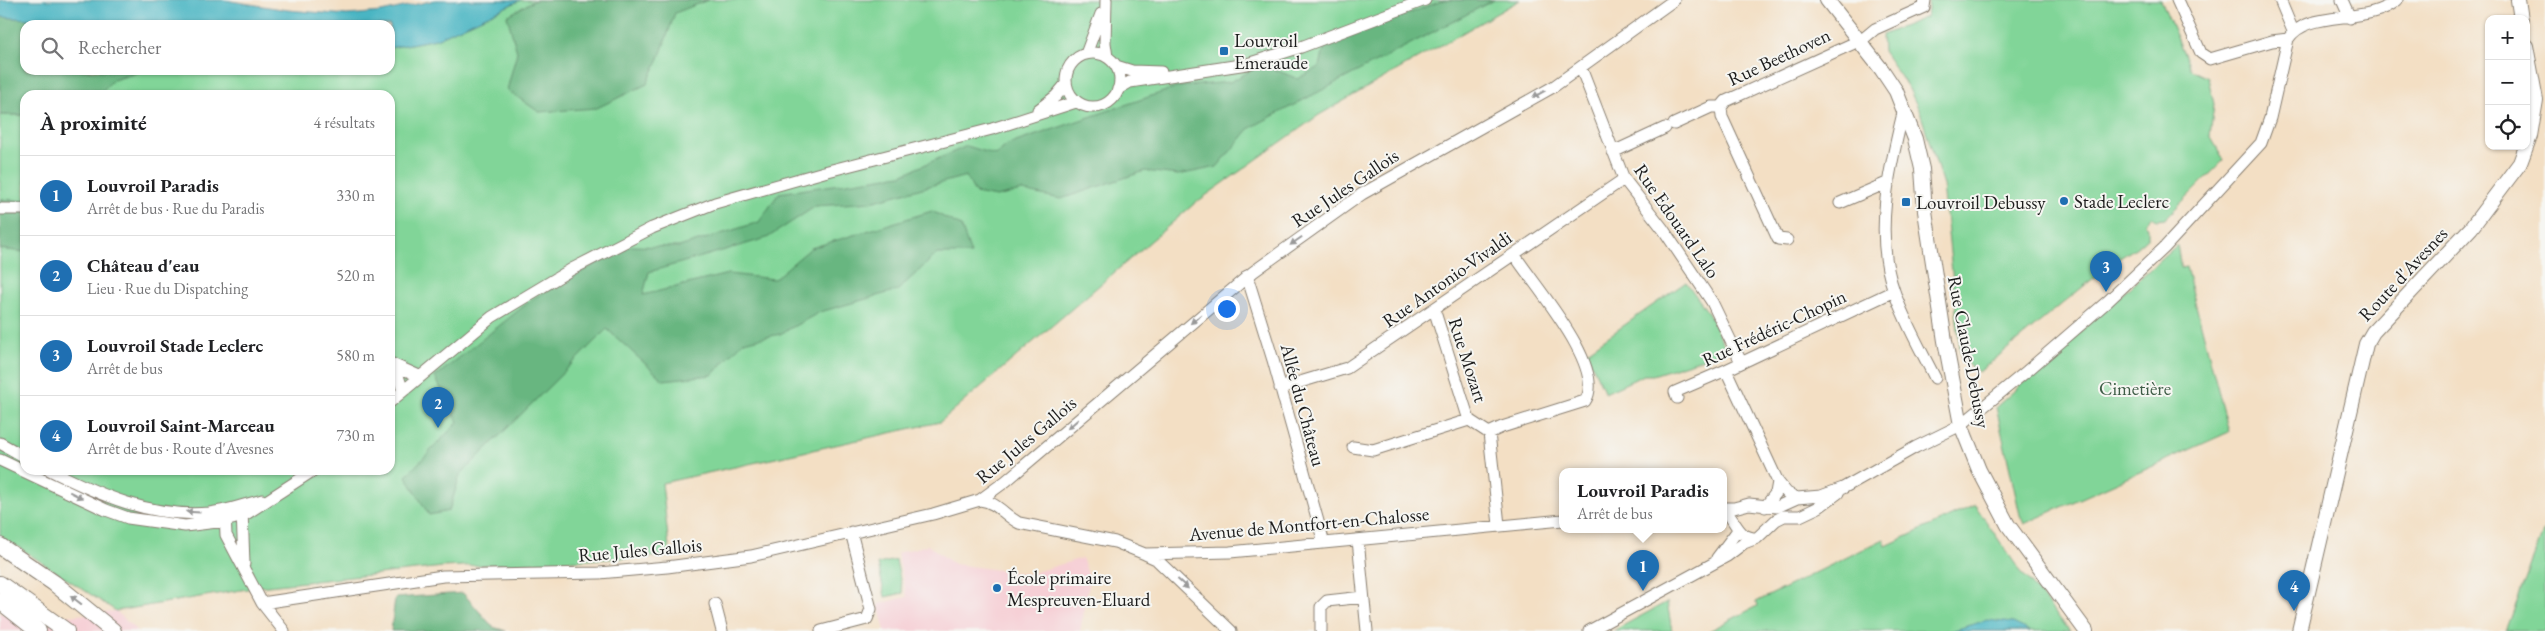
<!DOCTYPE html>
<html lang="fr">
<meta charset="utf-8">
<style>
:root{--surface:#fff;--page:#f2f2f2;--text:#202124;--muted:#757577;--line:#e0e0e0;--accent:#1f6fb2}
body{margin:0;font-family:"EB Garamond",serif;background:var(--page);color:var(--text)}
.controls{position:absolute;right:15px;top:15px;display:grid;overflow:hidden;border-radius:10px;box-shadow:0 1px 4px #0004}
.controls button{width:45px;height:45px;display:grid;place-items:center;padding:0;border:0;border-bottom:1px solid var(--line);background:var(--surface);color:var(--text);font:25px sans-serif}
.you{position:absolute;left:1226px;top:308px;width:18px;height:18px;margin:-12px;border:4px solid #fff;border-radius:50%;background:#1a73e8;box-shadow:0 0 0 8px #1a73e833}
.badge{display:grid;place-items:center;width:32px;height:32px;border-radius:50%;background:var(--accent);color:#fff;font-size:16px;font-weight:700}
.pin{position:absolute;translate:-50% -41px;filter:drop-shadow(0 1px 2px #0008)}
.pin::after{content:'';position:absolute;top:26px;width:18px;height:15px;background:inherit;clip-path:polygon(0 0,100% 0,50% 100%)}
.popup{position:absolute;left:1559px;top:468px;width:168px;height:65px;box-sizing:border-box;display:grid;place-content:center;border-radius:10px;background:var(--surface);filter:drop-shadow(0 1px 4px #0005);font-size:16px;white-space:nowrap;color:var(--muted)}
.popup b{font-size:19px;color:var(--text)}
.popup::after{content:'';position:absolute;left:50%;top:100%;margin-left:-10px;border:10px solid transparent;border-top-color:var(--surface)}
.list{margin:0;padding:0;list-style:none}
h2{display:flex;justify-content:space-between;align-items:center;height:65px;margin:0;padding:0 20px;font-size:21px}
h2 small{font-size:16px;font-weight:400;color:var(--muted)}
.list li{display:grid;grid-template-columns:32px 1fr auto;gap:15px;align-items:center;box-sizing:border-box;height:80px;padding:0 20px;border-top:1px solid var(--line)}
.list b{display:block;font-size:19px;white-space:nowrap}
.list p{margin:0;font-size:16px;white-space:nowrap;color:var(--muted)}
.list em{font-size:16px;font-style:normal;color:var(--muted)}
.icon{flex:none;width:28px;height:28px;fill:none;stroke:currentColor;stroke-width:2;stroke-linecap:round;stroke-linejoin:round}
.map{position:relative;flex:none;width:2545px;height:631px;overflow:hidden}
.search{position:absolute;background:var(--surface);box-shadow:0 1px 4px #0004;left:20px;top:20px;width:375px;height:55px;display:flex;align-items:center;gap:12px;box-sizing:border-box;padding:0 18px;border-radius:15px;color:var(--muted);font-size:19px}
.panel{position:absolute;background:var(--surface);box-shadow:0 1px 4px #0004;left:20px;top:90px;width:375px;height:385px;border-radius:15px}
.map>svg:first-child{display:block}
.built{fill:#f6cfd5}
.green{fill:#81d598;stroke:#4e785a}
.forest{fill:#68b680;stroke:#42694e}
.water{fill:#48b5c3;stroke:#326870}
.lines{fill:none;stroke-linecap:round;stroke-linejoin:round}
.minor-casing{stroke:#887e70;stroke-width:13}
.major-casing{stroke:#887e70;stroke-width:16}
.highway-casing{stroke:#887e70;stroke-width:18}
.minor{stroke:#fff;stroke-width:11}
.major{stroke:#fff;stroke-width:14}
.highway{stroke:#fff;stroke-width:16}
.oneway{fill:#999}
.poi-dot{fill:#1f6fb2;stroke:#f6f6f2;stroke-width:2}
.labels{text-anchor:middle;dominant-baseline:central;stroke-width:4;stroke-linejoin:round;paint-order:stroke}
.poi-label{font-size:19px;fill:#1c1c1c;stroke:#f6f6f2;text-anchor:start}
.street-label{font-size:19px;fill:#1c1c1c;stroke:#f6f6f2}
.park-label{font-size:19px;fill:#3f5d47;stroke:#f6f6f2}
</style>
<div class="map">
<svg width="2545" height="631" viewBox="0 0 2545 631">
<rect width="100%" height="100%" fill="#f6f6f2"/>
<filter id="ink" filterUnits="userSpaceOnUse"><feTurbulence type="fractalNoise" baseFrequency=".02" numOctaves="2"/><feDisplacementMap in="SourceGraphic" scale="10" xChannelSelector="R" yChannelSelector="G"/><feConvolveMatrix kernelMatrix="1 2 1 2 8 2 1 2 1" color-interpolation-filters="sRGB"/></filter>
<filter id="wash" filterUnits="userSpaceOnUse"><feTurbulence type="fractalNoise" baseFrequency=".0096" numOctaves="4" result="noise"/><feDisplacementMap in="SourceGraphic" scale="20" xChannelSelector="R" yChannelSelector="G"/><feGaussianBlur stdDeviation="1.12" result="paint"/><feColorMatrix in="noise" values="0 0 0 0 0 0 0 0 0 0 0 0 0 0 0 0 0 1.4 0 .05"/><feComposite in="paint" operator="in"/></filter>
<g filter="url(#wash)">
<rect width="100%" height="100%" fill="#f3dfc4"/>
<path class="built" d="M928,545L954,564L1029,574L1082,558L1090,579L1080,631H885L878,604L907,597L897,553Z
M116,611L137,631H0V613L39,619Z"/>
<path class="green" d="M521,0H1520L1319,115L1194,204L940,422L662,483L670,556L443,567L259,587L116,611L18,547L0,541V249L25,252V470H390V95H98L113,80L146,70H390V48L436,39Z
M1929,0H2161L2191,70L2208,78L2214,104L2210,136L2224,160L2165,219L2157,220L2151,217L2145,223L2148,228V237L2137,247L2112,263L1979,372L1961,359L1943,185L1920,112L1909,89L1883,51L1882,35L1927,17Z
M0,115H25V201L0,199Z
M2177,245L2181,268L2186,267L2229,432L2024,524L2020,515L1996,407Z
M1686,282L1707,311L1727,351L1653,375H1644L1605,393L1586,352Z
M1975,505L2018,568L2070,631H1709L1757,606L1756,602L1884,539L1886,546Z
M2545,527V631H2506Z
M896,560L903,593L885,597L878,564Z
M1667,602L1672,631H1613Z"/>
<path class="forest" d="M535,0H708L675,13L660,56L647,84L597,108L539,112L507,90L517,52L507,16Z
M1444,0H1494L1250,128L1217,167L1178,175L1145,171L1061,199L1022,191L996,197L975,193L966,176L871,202L816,206L767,238L649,272L643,295L728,274L774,279L811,248L932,211L961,226L971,254H937L898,290L820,312L780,334L743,342L712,375L663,380L607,329L460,475L449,511L429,515L406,476L458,422L435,377L534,298L629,246L679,247L759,222L779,193L901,175L967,146L996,155L1007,145L1178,87L1230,82L1259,66L1276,70L1298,79L1320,66L1325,46Z
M0,17L113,25H25V70H146L113,80L98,95H25V115H0Z
M0,199L25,201V252L0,249Z
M463,593L493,627L506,631H391L395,598Z"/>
<path class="water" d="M0,0H225L288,10L347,15L381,12L435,0H521L436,39L390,48V25H113L0,17Z
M1987,620L2013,623L2030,631H1951Z"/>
</g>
<g filter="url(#ink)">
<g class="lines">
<defs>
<path id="minor" d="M1106,0L1105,43L1107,57
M2177,0L2201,53L2210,59L2272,41L2288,39
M2280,0L2293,31
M2342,0L2350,18
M1066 80a27 27 0 1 1 54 0a27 27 0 1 1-54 0Z
M1086,54L1101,14
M1116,66L1132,71L1161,72
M1581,68L1624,179L1663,229L1712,302L1741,362
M1118,89L1130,82L1247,64L1301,47L1425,0
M1904,109C1890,166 1873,233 1894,291C1904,321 1921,350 1935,378
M1038,110L1056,96L1066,84
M1674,124L1711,107H1721
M1613,152L1665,128
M1840,203L1889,182
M0,209H25
M1787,240L1778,239L1722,117L1721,107L1726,101L1863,39L1875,29L1924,7L1925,0
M1247,276L1273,360L1324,543
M1434,309L1469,420
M390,363L419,376
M390,363L398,376L403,391
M1726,370L1778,482L1787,493L1797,498
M1280,388L1347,368L1624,179
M1677,398L1675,392L1726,370L1894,291
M390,402L492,317L572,269L652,228L715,203L824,172L992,129L1076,102
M1489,433L1502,427L1585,401C1608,368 1532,283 1514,254
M1489,433L1499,525
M0,443L25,457
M1353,447L1373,450L1469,420L1489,433
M0,460L106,510L128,518L185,526L225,521L243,516L314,470
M50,470C100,495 151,518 209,513C227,511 244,505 262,500
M980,500C997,502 1004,515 1019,523L1115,542L1145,554L1230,552L1563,520
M1765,507L1776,493L1778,482
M1723,508H1734L1749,504L1777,507L1797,498L1821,496L1843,488L1916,447L1961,425L2027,371L2108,301L2164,248L2261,143L2270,118L2288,39C2308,8 2367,26 2397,0
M1723,509C1737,520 1736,538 1757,538
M242,510L244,564
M225,514L226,535L262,603L284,631
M1358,540L1367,631
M1145,554L1156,559L1231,631
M1717,558L1738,530
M262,603L443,576L599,573L667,567L751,556L933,514L980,500L1006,481L1253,272L1362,194L1553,87L1674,0
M715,604L722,631
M821,631L867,619L871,609L851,532
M1321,631V607L1327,601L1363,597
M1589,631L1727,556L1744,543L1757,538L1776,520L1784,516H1800L1819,507L1838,493"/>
<path id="major" d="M1827,0L1882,70L1896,91L1915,139L1922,169L1925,211L1945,341L1961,425L1979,470L2008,525L2086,631
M2518,0L2521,19
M2299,631L2366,344L2373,332L2471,228L2520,163L2530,136L2536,100L2526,46"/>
<path id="highway" d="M0,546L54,583L113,631
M0,584L66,631
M0,601L38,631"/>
</defs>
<use href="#minor" class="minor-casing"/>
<use href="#major" class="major-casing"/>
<use href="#highway" class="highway-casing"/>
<use href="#minor" class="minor"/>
<use href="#major" class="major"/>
<use href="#highway" class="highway"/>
</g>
<defs><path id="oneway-solid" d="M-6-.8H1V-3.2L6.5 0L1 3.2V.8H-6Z" transform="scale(1.25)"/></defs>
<g class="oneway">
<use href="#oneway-solid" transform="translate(1539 94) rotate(152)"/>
<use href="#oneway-solid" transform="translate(1296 241) rotate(145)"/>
<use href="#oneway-solid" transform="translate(1196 319) rotate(140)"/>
<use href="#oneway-solid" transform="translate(1073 424) rotate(139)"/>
<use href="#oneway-solid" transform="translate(76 495) rotate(26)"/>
<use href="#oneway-solid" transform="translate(193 512) rotate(-177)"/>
<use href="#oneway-solid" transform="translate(1183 584) rotate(42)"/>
<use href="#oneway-solid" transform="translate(76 600) rotate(-142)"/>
</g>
</g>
<g class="poi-dot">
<rect x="1219" y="46" width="10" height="10" rx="2.5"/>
<circle cx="2064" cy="201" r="5"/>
<rect x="1901" y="197" width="10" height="10" rx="2.5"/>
<circle cx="997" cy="588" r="5"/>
</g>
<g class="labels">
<g class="poi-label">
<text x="1234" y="40">Louvroil<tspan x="1234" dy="22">Emeraude</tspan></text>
<text x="2074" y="201">Stade Leclerc</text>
<text x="1916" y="202">Louvroil Debussy</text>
<text x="1007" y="577">École primaire<tspan x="1007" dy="22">Mespreuven-Eluard</tspan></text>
</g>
<g class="street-label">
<text transform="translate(1779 57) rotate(-25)">Rue Beethoven</text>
<text transform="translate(1345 188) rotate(-34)">Rue Jules Gallois</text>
<text transform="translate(1677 221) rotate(55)">Rue Edouard Lalo</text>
<text transform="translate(2403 274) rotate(-47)">Route d'Avesnes</text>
<text transform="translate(1447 279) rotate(-35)">Rue Antonio-Vivaldi</text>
<text transform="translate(1774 328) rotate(-25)">Rue Frédéric-Chopin</text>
<text transform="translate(1969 352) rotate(79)">Rue Claude-Debussy</text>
<text transform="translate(1468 360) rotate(72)">Rue Mozart</text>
<text transform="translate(1303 405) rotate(75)">Allée du Château</text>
<text transform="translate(1026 440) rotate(-40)">Rue Jules Gallois</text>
<text transform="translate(1309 524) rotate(-5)">Avenue de Montfort-en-Chalosse</text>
<text transform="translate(640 550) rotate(-5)">Rue Jules Gallois</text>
</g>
<g class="park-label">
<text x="2135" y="388">Cimetière</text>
</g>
</g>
</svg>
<div class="controls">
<button>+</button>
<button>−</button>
<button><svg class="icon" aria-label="locate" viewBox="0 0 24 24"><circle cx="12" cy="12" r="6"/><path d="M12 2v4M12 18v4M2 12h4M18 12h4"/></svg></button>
</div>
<div class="you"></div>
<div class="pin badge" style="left:1643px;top:591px">1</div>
<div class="popup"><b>Louvroil Paradis</b>Arrêt de bus</div>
<div class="pin badge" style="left:438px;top:428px">2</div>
<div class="pin badge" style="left:2106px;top:292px">3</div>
<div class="pin badge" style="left:2294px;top:611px">4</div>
<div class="search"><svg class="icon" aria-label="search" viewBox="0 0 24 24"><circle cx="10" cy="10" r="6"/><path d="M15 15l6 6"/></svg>Rechercher</div>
<section class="panel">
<h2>À proximité<small>4 résultats</small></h2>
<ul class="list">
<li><span class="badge">1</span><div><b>Louvroil Paradis</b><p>Arrêt de bus · Rue du Paradis</p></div><em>330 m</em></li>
<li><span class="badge">2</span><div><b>Château d'eau</b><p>Lieu · Rue du Dispatching</p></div><em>520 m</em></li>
<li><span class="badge">3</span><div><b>Louvroil Stade Leclerc</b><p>Arrêt de bus</p></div><em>580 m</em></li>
<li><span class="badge">4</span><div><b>Louvroil Saint-Marceau</b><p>Arrêt de bus · Route d'Avesnes</p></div><em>730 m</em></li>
</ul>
</section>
</div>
